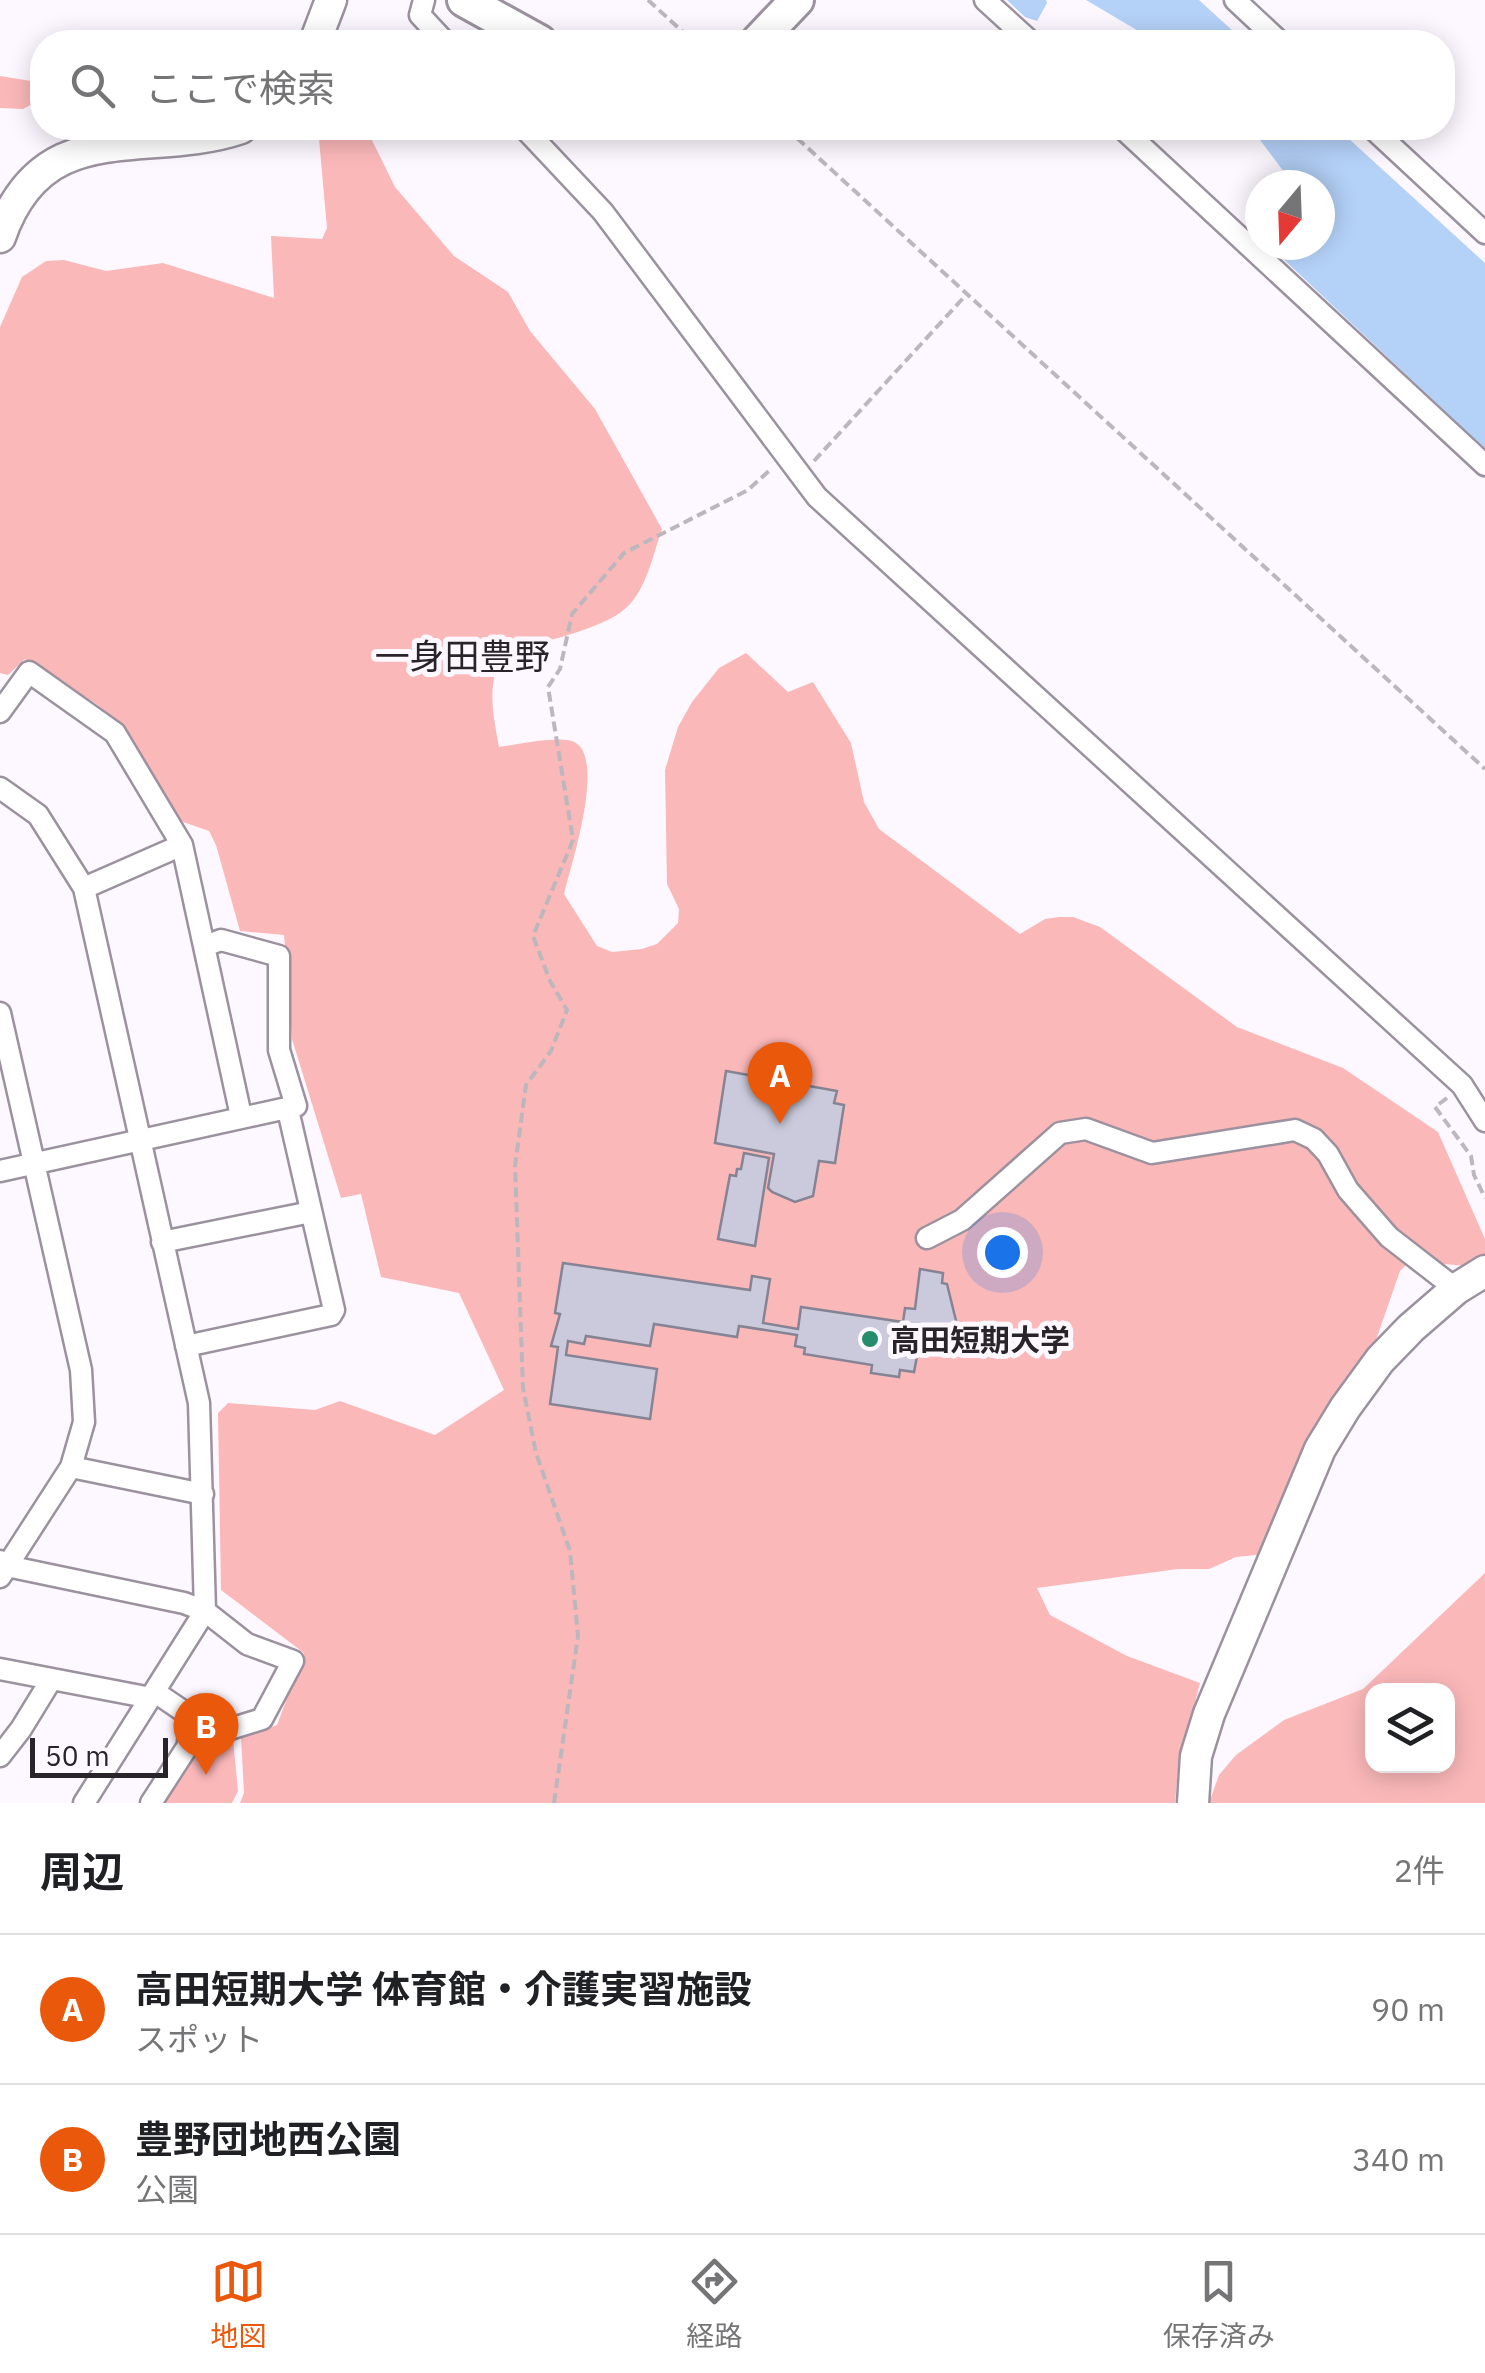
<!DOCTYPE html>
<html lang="ja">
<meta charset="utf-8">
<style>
:root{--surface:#fff;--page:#f2f2f2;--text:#202124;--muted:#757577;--line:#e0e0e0;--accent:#ea580c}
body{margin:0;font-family:"IBM Plex Sans","Noto Sans JP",sans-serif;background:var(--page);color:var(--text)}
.controls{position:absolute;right:30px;bottom:30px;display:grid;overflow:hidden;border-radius:20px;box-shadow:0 5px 25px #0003}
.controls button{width:90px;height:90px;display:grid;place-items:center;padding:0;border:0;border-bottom:2px solid var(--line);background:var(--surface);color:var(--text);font:50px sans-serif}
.compass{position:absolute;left:1245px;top:170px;width:90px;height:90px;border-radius:50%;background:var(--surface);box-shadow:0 5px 25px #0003;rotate:199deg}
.scale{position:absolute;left:30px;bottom:25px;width:138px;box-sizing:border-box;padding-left:10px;border:5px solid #282429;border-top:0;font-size:28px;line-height:35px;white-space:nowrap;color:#282429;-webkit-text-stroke:8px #fdf8ff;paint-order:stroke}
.you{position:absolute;left:1002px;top:1252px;width:35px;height:35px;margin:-25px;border:8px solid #fff;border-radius:50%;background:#1a73e8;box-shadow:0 0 0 15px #1a73e833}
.badge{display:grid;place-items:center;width:65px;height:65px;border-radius:50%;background:var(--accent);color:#fff;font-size:32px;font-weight:700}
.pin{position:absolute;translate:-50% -82px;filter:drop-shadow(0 2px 5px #0008)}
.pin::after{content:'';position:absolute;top:52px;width:35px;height:30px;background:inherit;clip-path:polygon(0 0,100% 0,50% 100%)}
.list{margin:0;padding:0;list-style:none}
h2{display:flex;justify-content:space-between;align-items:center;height:130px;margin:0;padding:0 40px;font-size:42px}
h2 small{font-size:32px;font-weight:400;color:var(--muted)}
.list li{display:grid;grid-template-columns:65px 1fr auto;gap:30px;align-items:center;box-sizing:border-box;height:150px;padding:0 40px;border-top:2px solid var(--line)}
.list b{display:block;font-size:38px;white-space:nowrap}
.list p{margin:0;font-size:32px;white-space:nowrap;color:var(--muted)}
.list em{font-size:32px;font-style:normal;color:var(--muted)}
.icon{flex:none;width:55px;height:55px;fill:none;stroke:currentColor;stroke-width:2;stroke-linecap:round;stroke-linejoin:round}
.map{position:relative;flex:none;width:1485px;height:1803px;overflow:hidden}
.search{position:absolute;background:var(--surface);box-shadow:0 5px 25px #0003;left:30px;right:30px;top:30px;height:110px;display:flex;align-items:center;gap:25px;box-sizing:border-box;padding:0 35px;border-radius:40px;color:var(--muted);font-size:38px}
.sheet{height:430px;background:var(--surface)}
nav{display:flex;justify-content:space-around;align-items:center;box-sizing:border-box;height:140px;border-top:2px solid var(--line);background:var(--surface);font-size:28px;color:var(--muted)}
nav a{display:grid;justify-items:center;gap:5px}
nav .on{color:var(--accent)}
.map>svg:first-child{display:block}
.green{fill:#fbb8b9;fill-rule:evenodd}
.water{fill:#b4d1f8}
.building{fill:#cacadc;stroke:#858494;stroke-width:2.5}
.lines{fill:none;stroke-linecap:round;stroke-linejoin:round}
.street-casing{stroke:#9b919f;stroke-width:25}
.secondary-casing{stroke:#9b919f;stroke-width:35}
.primary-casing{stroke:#9b919f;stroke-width:38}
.path{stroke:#bbb7bd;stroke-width:4;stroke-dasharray:10 5;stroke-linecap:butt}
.street{stroke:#fff;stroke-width:20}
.secondary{stroke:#fff;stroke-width:30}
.primary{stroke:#fff;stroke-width:32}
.poi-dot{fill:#268d6a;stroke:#fdf8ff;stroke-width:4}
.labels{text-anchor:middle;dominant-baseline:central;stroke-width:10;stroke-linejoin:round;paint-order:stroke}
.poi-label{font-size:30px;font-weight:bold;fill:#282429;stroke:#fdf8ff;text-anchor:start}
.quarter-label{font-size:35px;fill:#282429;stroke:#fdf8ff}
</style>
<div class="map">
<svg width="1485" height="1803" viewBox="0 0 1485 1803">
<rect width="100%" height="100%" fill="#fdf8ff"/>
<path class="green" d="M0,76L31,81L36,102L23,109L0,108Z
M318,128H366L395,187L454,256L508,292L530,331L595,409L662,529C653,554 647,589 626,608C604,629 536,644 506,651C485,680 493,714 499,747C516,745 562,734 576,743C605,762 571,865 564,894L597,946L612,952L642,949L657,944L678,923L679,909L667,884L665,770L678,727L692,702L719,668L746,653L788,692L813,682L851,743L864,802L879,829L1020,934L1045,919L1059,917H1073L1100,927L1237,1027L1343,1068L1438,1132L1485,1239V1257L1467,1266L1410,1261L1400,1271L1376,1340L1323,1427L1265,1554L1236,1557L1209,1569H1178L1037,1588L1050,1615L1127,1656L1200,1683L1178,1769L1175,1803H240L244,1793L241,1737L277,1725L304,1653L221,1590L218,1413L228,1403L315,1410L340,1401L435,1435L504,1390L459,1293L381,1277L361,1194L341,1198L292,1039L284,935L240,931L216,845L209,831L183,822L173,812L121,724L95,703L25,659L8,675L0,673V327L22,277L46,261L64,260L106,271L163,263L274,298L271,236L322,239L327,228Z
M1485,1573V1803H1209L1219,1775L1236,1755L1284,1720L1363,1689ZM1448,1690V1766H1372V1690Z
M233,1739L238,1791L232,1803H159L196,1750Z"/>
<path class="water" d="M1007,0H1046L1047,3L1037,21L1025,17Z
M1086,0H1199L1245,42H1157Z
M1257,128H1337L1485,263V449L1278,254L1276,245H1320V185H1289L1287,176L1257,136Z"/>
<path class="building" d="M726,1071L837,1091L834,1103L844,1105L835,1163L819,1161L813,1196L795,1202L772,1192L768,1188L774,1154L715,1143Z
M744,1153L769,1158L755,1246L718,1239L730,1175L736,1176L737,1169H741Z
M563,1263L750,1290L752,1276L770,1279L763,1323L798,1329L801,1307L903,1322L905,1308L915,1309L920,1269L943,1273L942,1283L947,1284L959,1333L945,1331L942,1350L919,1346L914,1372L900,1370L899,1377L871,1373L872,1365L804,1354L805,1348L795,1346L797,1335L739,1326L737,1337L654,1324L650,1346L586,1336L584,1344L568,1341L566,1355L657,1369L650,1419L550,1404L558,1347L551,1346L560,1314L555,1313Z"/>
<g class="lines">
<defs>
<path id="street" d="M424,0L420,15L445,42
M985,0L1031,42
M1235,0L1280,42
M524,128L603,212L817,497L1462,1085L1485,1121
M1122,128L1485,465
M1372,128L1485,233
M0,712L29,672L115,733L182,845L241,1116
M0,788L38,815L84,888L199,1403L205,1611L84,1803
M84,888L182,845
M0,1013L81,1370L84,1422L71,1467L0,1577
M0,1171L296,1106L279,1050V956L221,940L205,946
M927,1238L962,1220L1060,1133L1086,1129L1152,1153L1295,1130L1314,1139L1328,1154L1348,1190L1389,1237L1456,1289
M162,1242L311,1212
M186,1346L331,1315L334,1310L288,1110
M71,1467L203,1494
M0,1561L7,1566L184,1603L205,1611L247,1644L293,1661L262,1719L188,1742
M0,1669L151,1698
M0,1756L21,1729L51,1680
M151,1803L202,1724L155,1692"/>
<path id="secondary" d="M315,42L331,0
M0,237C43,112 148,160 241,128
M1193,1803L1196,1756L1209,1714L1320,1449L1345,1408L1380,1360L1411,1328L1456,1289L1485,1271"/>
<path id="primary" d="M464,0L540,42
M757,42L797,0"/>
</defs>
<use href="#street" class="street-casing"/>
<use href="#secondary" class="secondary-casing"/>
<use href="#primary" class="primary-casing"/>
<path class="path" d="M648,0L694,42
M786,128L1485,769
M814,461L966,295
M1447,1098L1435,1107L1471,1156L1474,1175L1485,1198
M554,1803L578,1636L570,1551L536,1453L523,1388L515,1166L526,1085L551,1051L567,1010L550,981L533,936L573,840L548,687L560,669L572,614L624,553L748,490L771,469"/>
<use href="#street" class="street"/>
<use href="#secondary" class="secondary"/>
<use href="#primary" class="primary"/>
</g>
<circle class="poi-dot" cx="870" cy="1339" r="10"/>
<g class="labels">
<g class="poi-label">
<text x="890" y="1339">高田短期大学</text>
</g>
<g class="quarter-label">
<text x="462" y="656">一身田豊野</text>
</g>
</g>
</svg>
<div class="controls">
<button><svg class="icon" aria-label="layers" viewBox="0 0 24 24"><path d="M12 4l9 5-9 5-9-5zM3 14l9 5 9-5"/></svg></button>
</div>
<svg class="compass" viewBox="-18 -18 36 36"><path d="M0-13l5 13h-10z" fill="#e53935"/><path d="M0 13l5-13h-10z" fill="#757577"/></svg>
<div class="scale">50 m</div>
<div class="you"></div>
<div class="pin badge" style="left:780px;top:1124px">A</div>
<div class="pin badge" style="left:206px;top:1775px">B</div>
<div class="search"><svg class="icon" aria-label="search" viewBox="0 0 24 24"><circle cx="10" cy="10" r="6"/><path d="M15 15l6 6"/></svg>ここで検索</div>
</div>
<section class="sheet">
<h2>周辺<small>2件</small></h2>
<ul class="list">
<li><span class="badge">A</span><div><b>高田短期大学 体育館・介護実習施設</b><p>スポット</p></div><em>90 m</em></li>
<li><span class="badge">B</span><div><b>豊野団地西公園</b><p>公園</p></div><em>340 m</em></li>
</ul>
</section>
<nav>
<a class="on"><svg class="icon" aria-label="map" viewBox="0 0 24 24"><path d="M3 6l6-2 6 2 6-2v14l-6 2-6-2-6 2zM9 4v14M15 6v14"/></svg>地図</a>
<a><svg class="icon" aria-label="directions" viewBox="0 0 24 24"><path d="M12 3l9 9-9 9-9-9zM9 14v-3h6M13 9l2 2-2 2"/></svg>経路</a>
<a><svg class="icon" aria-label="saved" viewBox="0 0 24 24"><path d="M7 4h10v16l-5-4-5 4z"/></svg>保存済み</a>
</nav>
